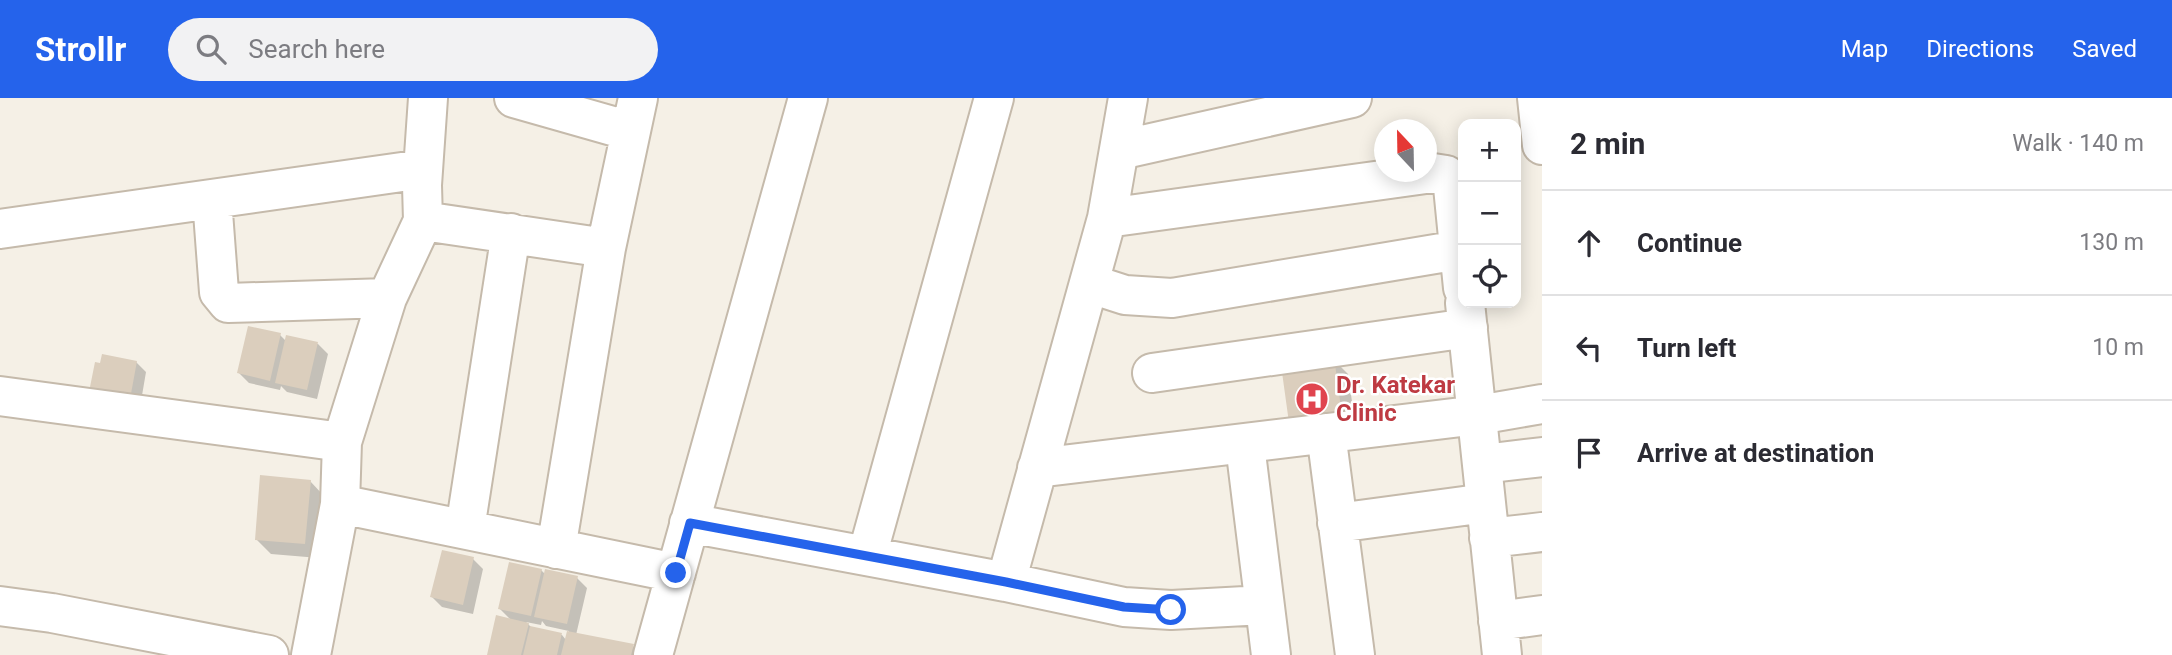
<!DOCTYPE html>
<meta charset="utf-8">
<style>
:root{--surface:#fff;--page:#f2f2f3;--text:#2b2b33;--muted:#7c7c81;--line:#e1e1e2;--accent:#2563eb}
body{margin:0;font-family:Roboto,sans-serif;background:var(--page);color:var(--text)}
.controls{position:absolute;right:21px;top:21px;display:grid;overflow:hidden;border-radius:14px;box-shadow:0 4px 18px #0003}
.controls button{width:63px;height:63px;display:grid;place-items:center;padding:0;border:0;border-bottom:2px solid var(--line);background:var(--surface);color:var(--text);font:35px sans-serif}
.compass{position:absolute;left:1374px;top:21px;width:63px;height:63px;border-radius:50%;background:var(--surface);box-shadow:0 4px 18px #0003;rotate:338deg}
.stop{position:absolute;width:21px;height:21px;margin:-16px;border:5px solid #2563eb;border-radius:50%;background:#fff}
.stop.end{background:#2563eb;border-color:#fff;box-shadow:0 2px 7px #0008}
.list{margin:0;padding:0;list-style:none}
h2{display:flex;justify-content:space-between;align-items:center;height:91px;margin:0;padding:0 28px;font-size:30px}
h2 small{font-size:23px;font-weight:400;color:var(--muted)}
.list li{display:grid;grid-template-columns:46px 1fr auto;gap:21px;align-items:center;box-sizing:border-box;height:105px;padding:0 28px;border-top:2px solid var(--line)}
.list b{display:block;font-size:26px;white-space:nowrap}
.list em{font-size:23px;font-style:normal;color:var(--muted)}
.icon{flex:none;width:38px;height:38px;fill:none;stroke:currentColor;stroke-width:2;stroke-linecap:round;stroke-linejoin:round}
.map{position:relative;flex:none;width:1542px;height:557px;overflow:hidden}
header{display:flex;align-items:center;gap:42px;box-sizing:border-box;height:98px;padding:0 35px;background:var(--accent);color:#fff}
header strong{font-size:33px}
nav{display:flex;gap:38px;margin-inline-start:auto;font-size:24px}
.search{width:490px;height:63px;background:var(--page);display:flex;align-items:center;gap:18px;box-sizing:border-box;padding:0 24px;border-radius:38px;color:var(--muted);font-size:26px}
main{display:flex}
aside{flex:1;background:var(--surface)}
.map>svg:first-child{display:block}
.shadow{fill:#0003;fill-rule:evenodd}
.building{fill:#dbcebd}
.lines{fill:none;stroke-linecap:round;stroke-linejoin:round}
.minor-casing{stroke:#c5baab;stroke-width:42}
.minor{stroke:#fff;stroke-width:38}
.route{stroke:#2563eb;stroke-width:9}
.labels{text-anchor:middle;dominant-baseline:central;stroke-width:5;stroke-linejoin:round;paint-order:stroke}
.health-label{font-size:24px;font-weight:bold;fill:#be3a42;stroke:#fff;text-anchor:start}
</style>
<header>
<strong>Strollr</strong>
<div class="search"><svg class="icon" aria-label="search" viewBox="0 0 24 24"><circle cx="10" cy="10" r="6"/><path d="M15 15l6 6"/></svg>Search here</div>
<nav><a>Map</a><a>Directions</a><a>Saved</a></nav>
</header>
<main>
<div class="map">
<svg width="1542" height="557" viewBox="0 0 1542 557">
<rect width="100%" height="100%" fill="#f5f0e6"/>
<path class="shadow" d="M280,237L286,243L287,239L318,246L328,256L317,301L287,294L281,288L280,292L249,285L239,275Z
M1333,261L1348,276L1357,338L1307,346Z
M136,264L146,274L138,321L102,267Z
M310,383L324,398L319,460L271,456L257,442Z
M473,461L483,471L473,516L442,509L432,499Z
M541,472L546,477L577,480L587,490L576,537L633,548L642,557H488L512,523L500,511ZM542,523L546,528L569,533L566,542L562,537L532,530L526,524L541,527Z"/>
<path class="building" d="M248,228L281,235L270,283L237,275Z
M286,237L318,244L307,292L275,285Z
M102,256L137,263L128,312L87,304L95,264L100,265Z
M1334,259L1343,324L1290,332L1281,267Z
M260,377L311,382L305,446L255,442Z
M442,452L474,459L463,507L430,499Z
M509,464L542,471L531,518L498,511Z
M545,471L578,478L567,526L534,519Z
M496,517L529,525L521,557H487Z
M530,528L562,535L557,557H523Z
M567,533L634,546L631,557H561Z"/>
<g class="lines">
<defs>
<path id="minor" d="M428,0L422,87L423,123L606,150
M514,0L630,33
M1537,0L1542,47
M1120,52L1352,0
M212,101L219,194L228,205L387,200
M1107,120L1433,75L1446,77L1453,89L1463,190
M0,131L423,71
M1091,186L1125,197L1172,200L1459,152
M1465,205L1502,557
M1152,275L1468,230
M0,298L342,344L387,200L423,123
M1326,335L1355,557
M1245,347L1271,557
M1483,366L1542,359
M1037,370L1478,317L1542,306
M340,406L676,475
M689,425L1006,484L1124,509L1171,512L1264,507
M1337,425L1486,405
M465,431L511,135
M1489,440L1542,434
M556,451L606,150L638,0
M867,458L994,0
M1006,484L1107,120L1128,0
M0,508L52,515L269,557
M1498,523L1542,517
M311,557L340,406L342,344
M653,557L808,0"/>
</defs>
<use href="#minor" class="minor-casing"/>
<use href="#minor" class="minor"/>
</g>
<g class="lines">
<path class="route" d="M676,475L690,425L1006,484L1124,509L1171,512"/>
</g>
<defs>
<symbol id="hospital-disc" viewBox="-11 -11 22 22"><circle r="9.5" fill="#e0444e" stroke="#fff"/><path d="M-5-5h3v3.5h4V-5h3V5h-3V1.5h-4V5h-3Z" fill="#fff"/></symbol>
</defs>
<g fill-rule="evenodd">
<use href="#hospital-disc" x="1293" y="282" width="38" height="38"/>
</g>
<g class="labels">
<g class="health-label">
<text x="1336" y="287">Dr. Katekar<tspan x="1336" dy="28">Clinic</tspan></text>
</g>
</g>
</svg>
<div class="controls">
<button>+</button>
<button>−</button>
<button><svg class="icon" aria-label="locate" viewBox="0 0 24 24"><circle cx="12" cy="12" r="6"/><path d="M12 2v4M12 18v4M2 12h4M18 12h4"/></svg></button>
</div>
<svg class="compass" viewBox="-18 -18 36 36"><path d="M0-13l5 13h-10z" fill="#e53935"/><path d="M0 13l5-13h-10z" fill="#7c7c81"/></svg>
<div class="stop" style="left:1171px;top:512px"></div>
<div class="stop end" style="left:676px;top:475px"></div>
</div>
<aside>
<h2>2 min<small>Walk · 140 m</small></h2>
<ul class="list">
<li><svg class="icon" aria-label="ahead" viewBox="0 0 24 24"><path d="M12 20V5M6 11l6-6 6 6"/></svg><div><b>Continue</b></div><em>130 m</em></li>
<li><svg class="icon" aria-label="left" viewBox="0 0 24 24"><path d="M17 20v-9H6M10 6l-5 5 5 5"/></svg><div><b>Turn left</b></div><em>10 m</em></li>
<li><svg class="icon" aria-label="arrive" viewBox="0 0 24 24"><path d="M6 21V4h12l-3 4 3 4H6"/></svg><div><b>Arrive at destination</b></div></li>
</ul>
</aside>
</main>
